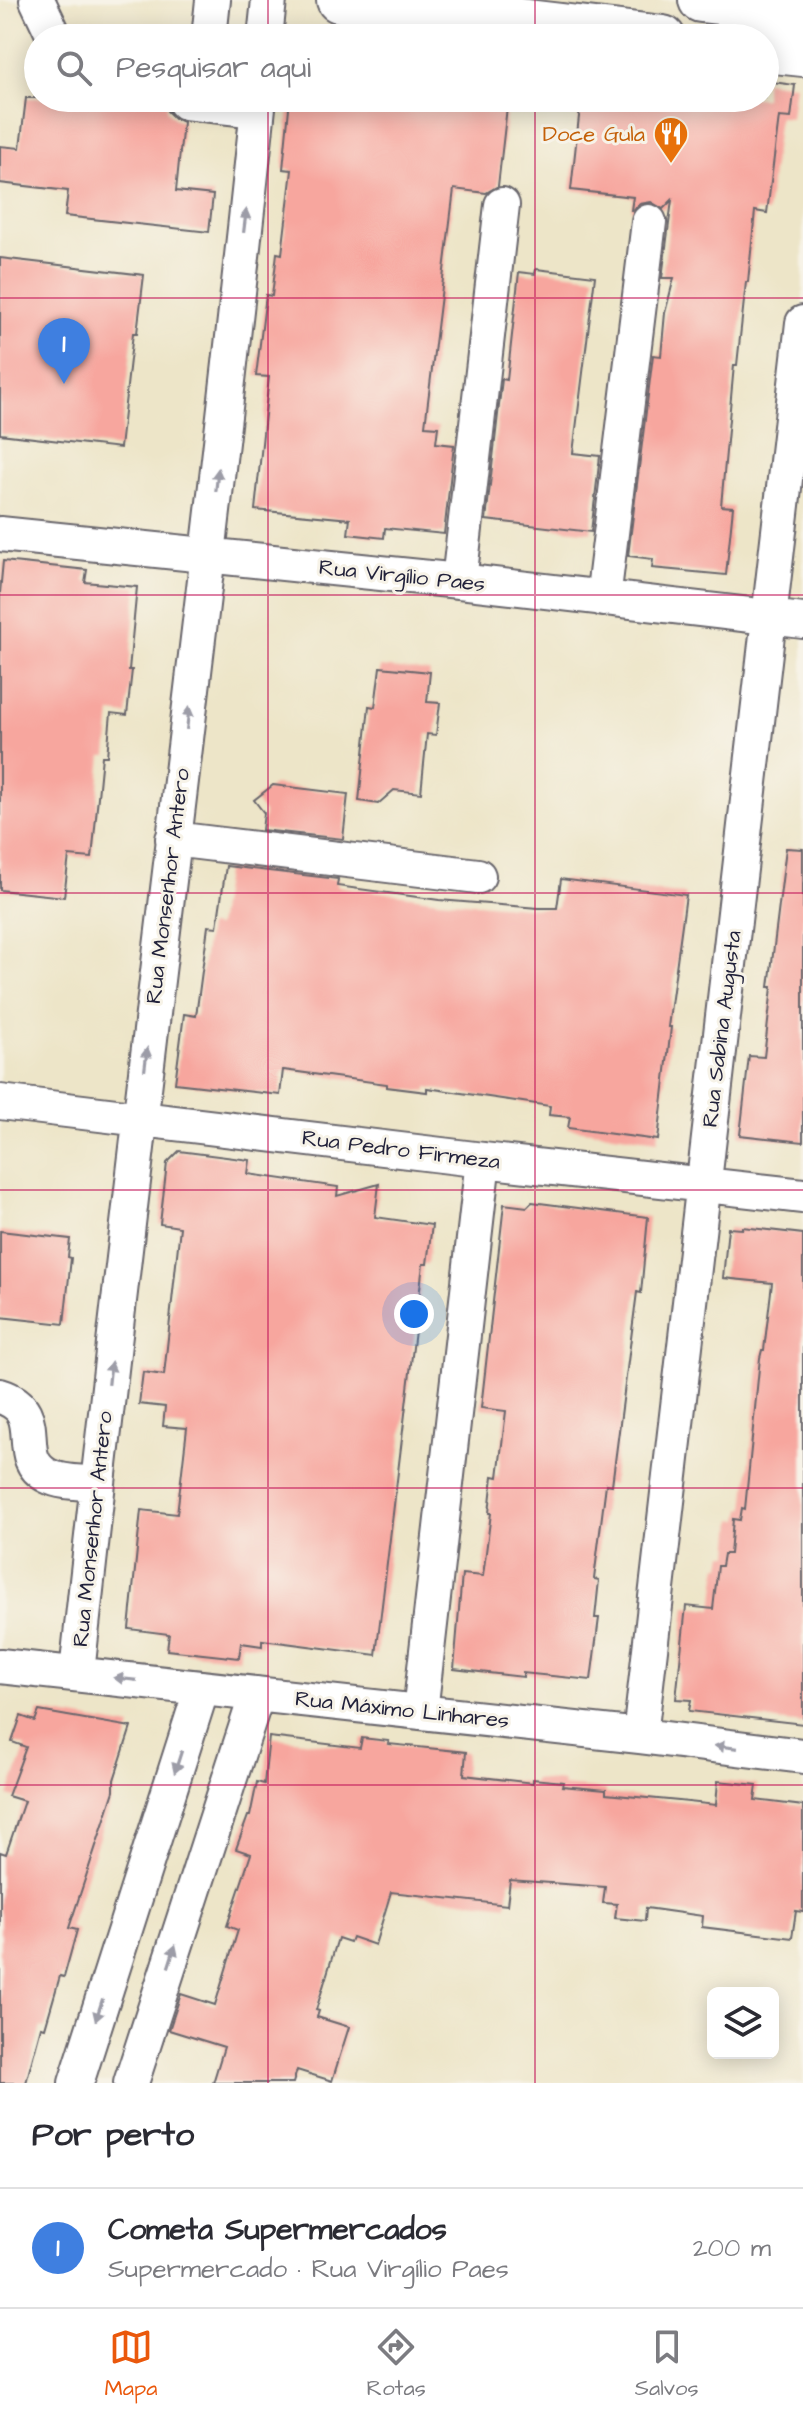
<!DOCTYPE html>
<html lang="pt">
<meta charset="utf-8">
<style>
:root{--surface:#fff;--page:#f2f2f3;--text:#2b2b33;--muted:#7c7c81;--line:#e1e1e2;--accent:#ea580c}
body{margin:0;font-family:"Architects Daughter",sans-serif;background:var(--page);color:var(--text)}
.controls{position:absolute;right:24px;bottom:24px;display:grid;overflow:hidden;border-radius:12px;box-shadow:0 4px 20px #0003}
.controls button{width:72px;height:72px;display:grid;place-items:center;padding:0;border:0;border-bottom:2px solid var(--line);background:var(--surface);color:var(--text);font:40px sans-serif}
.you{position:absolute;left:414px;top:1314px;width:28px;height:28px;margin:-20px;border:6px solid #fff;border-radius:50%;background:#1a73e8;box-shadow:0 0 0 12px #1a73e833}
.badge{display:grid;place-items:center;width:52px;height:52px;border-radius:50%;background:var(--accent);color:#fff;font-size:26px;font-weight:700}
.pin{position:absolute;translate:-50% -66px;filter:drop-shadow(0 2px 4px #0008)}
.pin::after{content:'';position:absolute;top:42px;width:28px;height:24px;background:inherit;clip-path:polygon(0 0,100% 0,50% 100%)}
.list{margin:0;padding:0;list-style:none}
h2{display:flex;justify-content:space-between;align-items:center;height:104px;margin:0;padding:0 32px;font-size:34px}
h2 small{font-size:26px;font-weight:400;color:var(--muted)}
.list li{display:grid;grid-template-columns:52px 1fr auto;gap:24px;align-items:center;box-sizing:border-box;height:120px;padding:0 32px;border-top:2px solid var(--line)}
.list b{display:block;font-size:30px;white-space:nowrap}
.list p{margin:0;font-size:26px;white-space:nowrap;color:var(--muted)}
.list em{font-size:26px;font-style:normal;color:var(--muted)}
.icon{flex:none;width:44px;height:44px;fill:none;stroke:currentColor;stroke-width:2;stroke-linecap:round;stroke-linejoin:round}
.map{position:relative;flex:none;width:803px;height:2083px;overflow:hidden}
.search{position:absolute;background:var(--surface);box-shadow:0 4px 20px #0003;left:24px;right:24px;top:24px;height:88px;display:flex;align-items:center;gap:20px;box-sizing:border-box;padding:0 28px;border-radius:44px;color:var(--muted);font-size:30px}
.sheet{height:224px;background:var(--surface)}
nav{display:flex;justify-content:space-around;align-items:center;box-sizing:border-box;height:112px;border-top:2px solid var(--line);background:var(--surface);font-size:22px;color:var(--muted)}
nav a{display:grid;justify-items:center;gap:4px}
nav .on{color:var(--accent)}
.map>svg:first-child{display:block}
.building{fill:#f7a69e}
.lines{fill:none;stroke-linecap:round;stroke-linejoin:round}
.minor-casing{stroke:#69666c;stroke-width:38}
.major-casing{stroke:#69666c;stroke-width:48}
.minor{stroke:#fff;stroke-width:34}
.major{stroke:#fff;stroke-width:44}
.oneway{fill:#9c9ca7}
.grid{fill:none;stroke:#c2185b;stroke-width:2;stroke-opacity:0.55}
.labels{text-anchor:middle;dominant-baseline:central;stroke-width:6;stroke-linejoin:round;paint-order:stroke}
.food-label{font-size:22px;fill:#c56008;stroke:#f7f3e8;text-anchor:end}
.street-label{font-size:22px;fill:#22223b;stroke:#f7f3e8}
</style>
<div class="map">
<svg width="803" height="2083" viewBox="0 0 803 2083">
<rect width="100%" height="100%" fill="#f7f3e8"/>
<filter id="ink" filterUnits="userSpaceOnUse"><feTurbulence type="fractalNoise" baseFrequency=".0125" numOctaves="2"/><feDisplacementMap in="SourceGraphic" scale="16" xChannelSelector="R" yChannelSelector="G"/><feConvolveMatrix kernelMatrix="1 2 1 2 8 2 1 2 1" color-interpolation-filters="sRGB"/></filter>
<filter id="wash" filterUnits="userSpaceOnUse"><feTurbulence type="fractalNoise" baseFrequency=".006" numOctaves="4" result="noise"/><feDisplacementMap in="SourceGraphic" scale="32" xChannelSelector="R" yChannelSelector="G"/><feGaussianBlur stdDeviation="1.8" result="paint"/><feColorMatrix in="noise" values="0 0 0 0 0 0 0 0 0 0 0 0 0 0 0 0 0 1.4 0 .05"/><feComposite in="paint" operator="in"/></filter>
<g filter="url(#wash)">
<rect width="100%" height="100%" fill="#ede5c8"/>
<g id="blocks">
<path class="building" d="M765,81L795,85L791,118L779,117L767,213L755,211L748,282H746L737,365H734L721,506L733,507L726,575L652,568L653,559L628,556L653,355L661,356L665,313L674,278H662L672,200L663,209L651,202L640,204L633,210H631L633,197L571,190L581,98H765Z
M26,98H166L167,111L174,118L183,122L176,191L213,195L209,232L65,216L68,191L0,183V146L20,148Z
M290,98H508L498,186L486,193L454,189L425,426L438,427L436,443L454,445L444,534L385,528L384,538L348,534L350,519L255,510L269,377L256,376L266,295L272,296L277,253L282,254L292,170L283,169Z
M0,258L144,275L137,333H133L120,448L0,434Z
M536,269L595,276L573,453L600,456L591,532L486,520L502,379L507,380L519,272L535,274Z
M3,561L87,570L85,582L137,587L129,670H132L127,715L111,713L107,756H102L92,858L69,856L64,897L0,890V593Z
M380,667L430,672L427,702L440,703L436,735L427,734L421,793L394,790L378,804L359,801L369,706L375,707Z
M273,785L348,794L343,839L262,830L264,813L254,800Z
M786,848L803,849V1142L740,1135L749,1056L764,1057L772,987H769Z
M226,866L338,879L337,886L439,900L538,908H557L561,879L686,895L668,1027H671L658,1140L568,1128L570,1117L549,1115L550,1106L427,1088V1092L387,1087V1084L283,1070L280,1095L175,1083L184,1014L196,1016L208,926L217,927Z
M179,1151L250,1160L248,1174L338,1187L337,1196L379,1184L375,1217L432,1225L427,1264H423L376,1655L262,1640V1646L241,1643L239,1658L167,1650L169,1634L129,1629L141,1510L177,1514L187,1428L163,1426L165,1407L139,1404L143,1372L164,1375L180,1227L160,1224L167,1163Z
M532,1202L648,1217L641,1293L637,1292L612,1485L606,1484L594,1579L599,1580L595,1618H599L591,1680L523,1673V1677L454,1669L462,1574L483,1576L491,1513H489L493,1476L498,1477L506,1411L481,1408L504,1204L527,1207Z
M742,1227L803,1234V1724L689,1711L691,1700L676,1699L686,1606L713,1609L718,1566H722L724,1554H730L733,1519L740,1520L742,1508L745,1509L760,1358L762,1350H764L772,1283L723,1278L728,1228L742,1229Z
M0,1231L70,1239L68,1257L71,1258L64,1324L0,1317Z
M39,1711L131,1727L114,1780V1791L69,1928L77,1930L64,1977L60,1976L45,2028L41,2027L26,2083H0V1852L6,1854L24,1801L8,1796L26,1747L12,1742L21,1716L35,1721Z
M269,1737L360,1748L362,1738L389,1741L388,1744L466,1752L464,1775L533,1783V1779L563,1782L562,1786L606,1790V1794L679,1801L716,1805L718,1781L757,1785L755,1800L803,1806V1912L796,1911L792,1938L702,1927L703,1916L646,1908L645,1921L615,1918L617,1904L603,1903L605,1887L510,1880L507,1905L391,1892L375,1945L352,1937L350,1942L338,1938L316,2010L319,2011L317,2017L349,2027L332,2081L297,2070L293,2083H213L224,2047L169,2030L181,1994L215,2005L238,1930L227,1926L251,1854L236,1849L248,1816H250L257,1782L264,1784Z"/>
</g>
</g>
<g filter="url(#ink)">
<use href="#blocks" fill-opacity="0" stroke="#69666c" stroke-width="2"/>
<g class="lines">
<defs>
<path id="minor" d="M37,0L55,38
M209,38L213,0
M265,38L269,0
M185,102L257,110
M0,534L459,581L803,621
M459,581L502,205
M603,599L649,222
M173,839L478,876
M0,1102L483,1160L803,1196
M0,1396C50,1411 10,1457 48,1476C62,1483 81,1482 97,1484
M0,1666L640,1736L803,1756
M77,1673C133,1148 204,624 259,98
M420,1712L483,1160
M640,1736L803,323
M76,2083L202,1688
M131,2083L257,1694"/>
<path id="major" d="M339,0L663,38
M701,0L803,12
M765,50L803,54"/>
</defs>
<use href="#minor" class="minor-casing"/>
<use href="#major" class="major-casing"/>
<use href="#minor" class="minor"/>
<use href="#major" class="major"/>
</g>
<defs><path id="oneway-solid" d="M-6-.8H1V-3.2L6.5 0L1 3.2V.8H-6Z" transform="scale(2)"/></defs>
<g class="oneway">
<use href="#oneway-solid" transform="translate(245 221) rotate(-83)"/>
<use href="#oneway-solid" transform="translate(217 480) rotate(-84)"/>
<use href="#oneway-solid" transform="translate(188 718) rotate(-83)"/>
<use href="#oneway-solid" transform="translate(146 1059) rotate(-83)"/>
<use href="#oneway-solid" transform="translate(110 1373) rotate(-84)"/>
<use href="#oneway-solid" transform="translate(125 1679) rotate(-173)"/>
<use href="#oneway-solid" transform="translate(726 1747) rotate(-173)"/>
<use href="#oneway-solid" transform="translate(178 1762) rotate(108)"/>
<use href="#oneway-solid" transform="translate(172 1956) rotate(-72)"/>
<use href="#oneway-solid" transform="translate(99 2010) rotate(108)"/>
</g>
</g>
<path class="grid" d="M268,0V38M535,0V38M268,98V2083M535,98V2083M0,298H803M0,595H803M0,893H803M0,1190H803M0,1488H803M0,1785H803"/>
<defs>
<symbol id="restaurant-pin" viewBox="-11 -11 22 30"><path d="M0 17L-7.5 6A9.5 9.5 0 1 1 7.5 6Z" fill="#e8710a" stroke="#f7f3e8"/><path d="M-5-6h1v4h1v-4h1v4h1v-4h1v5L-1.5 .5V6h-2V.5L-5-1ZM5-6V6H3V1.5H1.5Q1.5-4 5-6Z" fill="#fff"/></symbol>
</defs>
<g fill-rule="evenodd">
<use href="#restaurant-pin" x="651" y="114" width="40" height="54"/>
</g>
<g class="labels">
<g class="food-label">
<text x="645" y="134">Doce Gula</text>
</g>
<g class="street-label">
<text transform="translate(402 576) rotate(6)">Rua Virgílio Paes</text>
<text transform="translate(168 886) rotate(-83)">Rua Monsenhor Antero</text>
<text transform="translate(722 1029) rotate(-83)">Rua Sabina Augusta</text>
<text transform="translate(401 1150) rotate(7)">Rua Pedro Firmeza</text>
<text transform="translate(93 1529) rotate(-84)">Rua Monsenhor Antero</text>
<text transform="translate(402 1710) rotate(6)">Rua Máximo Linhares</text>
</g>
</g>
</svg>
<div class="controls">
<button><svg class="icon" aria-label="layers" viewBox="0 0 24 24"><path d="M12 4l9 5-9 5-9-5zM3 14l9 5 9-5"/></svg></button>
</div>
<div class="you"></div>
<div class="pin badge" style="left:64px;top:384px;background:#3f7fe0">1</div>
<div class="search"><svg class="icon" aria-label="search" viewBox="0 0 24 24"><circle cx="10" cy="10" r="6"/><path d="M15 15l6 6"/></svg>Pesquisar aqui</div>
</div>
<section class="sheet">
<h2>Por perto<small></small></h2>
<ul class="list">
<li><span class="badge" style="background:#3f7fe0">1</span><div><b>Cometa Supermercados</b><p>Supermercado · Rua Virgílio Paes</p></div><em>200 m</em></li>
</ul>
</section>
<nav>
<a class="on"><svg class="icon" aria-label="map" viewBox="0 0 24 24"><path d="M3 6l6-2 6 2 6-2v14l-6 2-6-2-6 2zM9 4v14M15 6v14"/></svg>Mapa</a>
<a><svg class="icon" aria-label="directions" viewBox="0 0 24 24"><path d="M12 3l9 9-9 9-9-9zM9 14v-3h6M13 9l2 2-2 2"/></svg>Rotas</a>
<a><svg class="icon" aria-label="saved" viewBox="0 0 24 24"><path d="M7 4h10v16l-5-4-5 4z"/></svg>Salvos</a>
</nav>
